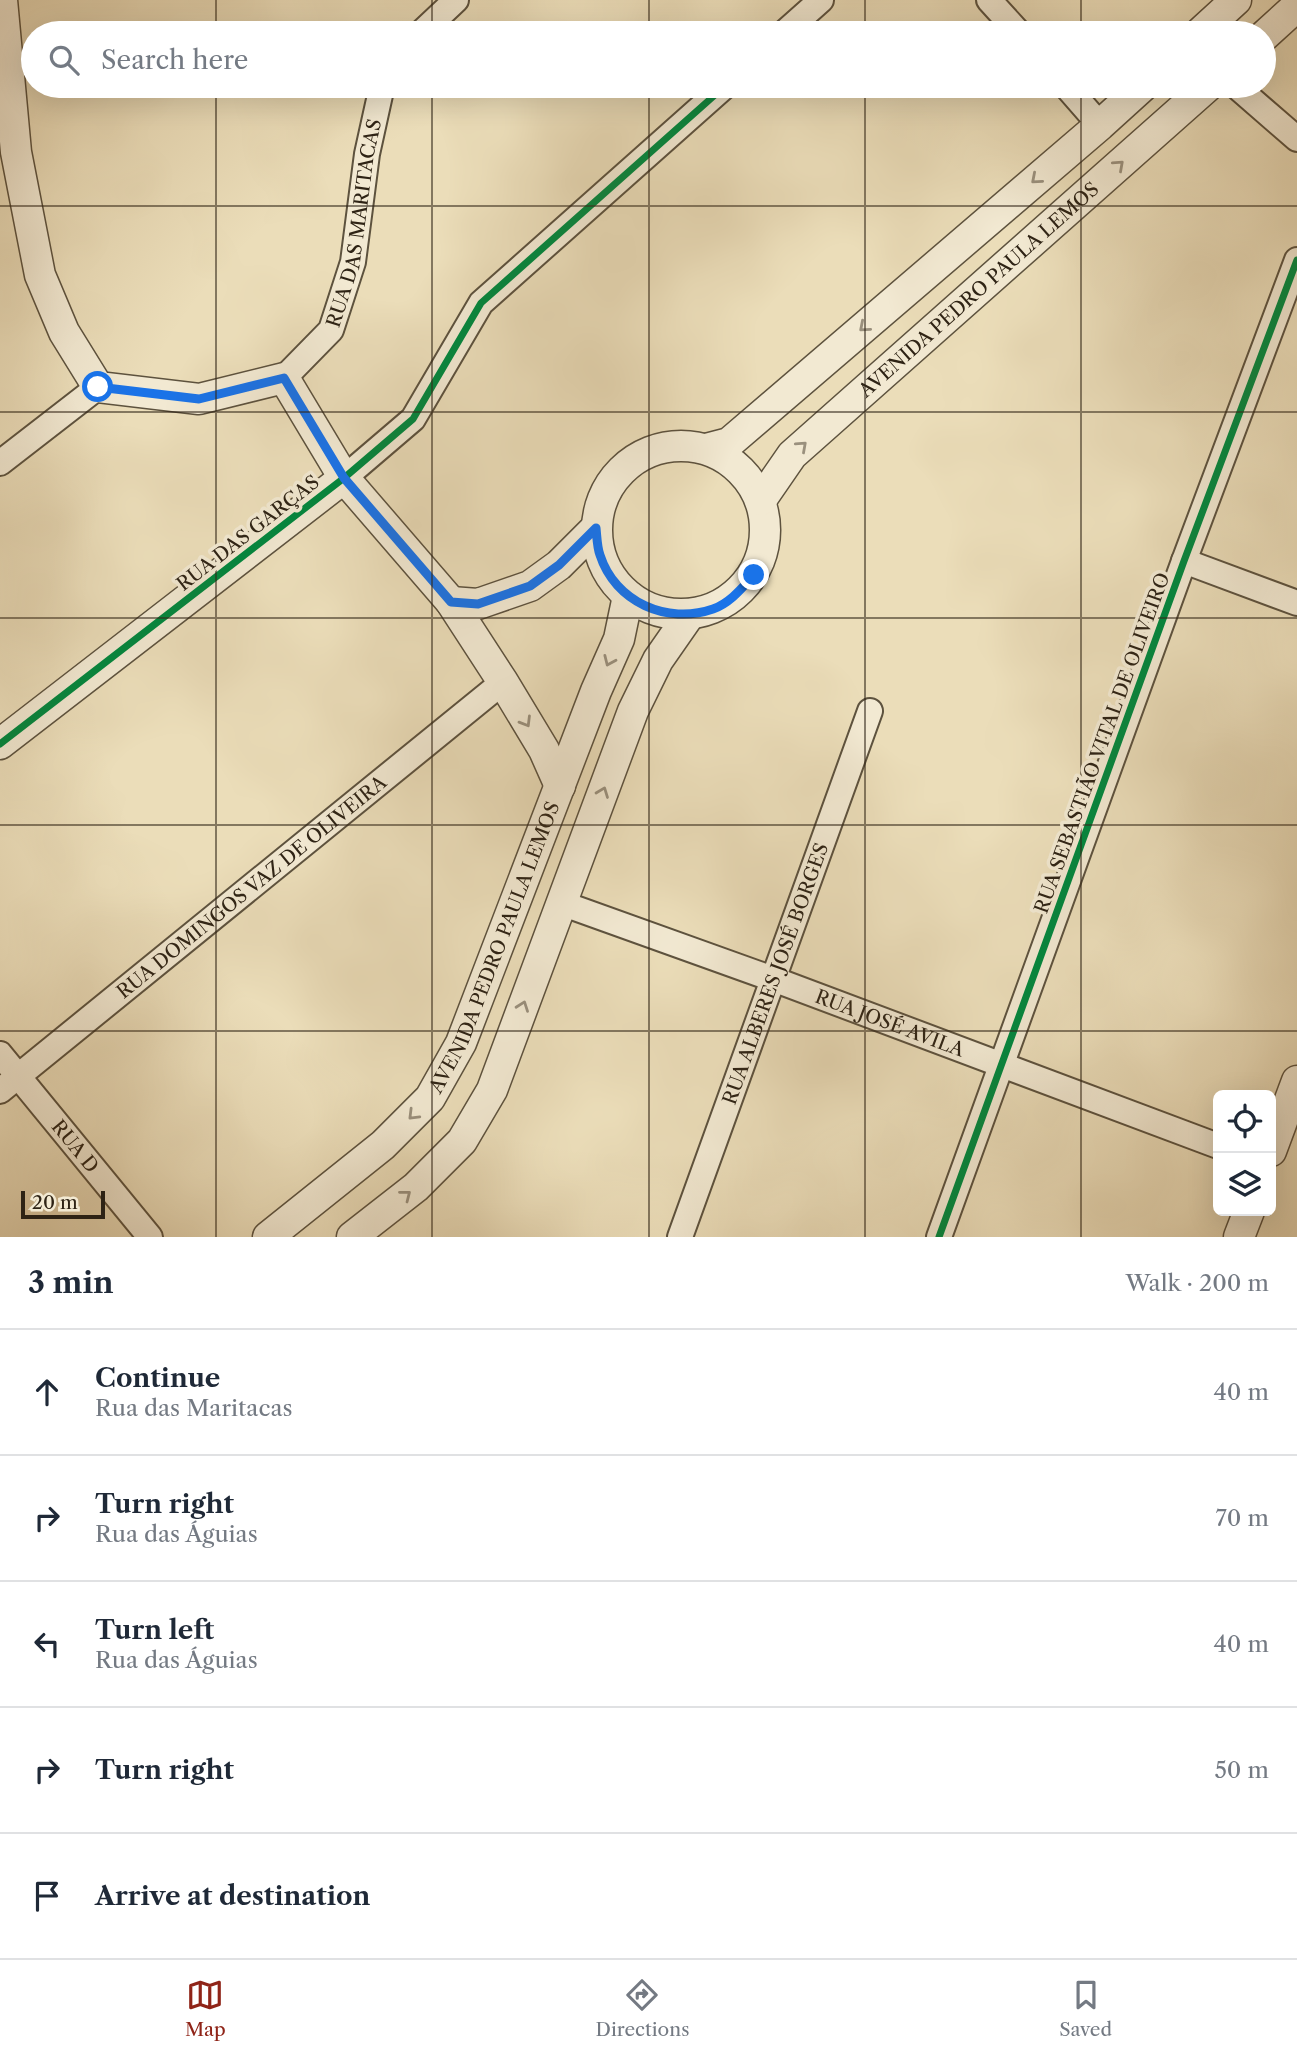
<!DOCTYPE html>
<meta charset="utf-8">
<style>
:root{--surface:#fff;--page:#f6f6f7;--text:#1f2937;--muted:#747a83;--line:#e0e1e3;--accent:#8f2418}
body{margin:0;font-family:"Libre Caslon Text",serif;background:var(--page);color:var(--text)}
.controls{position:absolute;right:21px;bottom:21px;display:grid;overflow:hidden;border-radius:10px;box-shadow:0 7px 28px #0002}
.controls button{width:63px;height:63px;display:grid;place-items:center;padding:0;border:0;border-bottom:2px solid var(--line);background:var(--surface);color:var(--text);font:35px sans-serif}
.scale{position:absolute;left:21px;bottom:18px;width:84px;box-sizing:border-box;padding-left:7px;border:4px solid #2e2315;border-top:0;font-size:19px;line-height:24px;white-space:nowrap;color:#2e2315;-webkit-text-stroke:5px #f2e9d2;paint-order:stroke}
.stop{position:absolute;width:21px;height:21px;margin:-16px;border:5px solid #1a73e8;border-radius:50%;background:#fff}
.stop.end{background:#1a73e8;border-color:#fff;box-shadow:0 2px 7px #0008}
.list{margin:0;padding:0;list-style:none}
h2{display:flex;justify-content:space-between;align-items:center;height:91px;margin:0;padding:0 28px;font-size:30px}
h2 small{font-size:23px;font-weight:400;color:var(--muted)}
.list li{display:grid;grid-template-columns:46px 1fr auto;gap:21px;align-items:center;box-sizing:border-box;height:126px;padding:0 28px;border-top:2px solid var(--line)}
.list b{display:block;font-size:26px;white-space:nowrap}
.list p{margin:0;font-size:23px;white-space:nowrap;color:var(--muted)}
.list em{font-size:23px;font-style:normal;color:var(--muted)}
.icon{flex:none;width:38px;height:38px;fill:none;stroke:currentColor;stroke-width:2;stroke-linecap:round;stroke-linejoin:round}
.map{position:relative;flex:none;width:1297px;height:1237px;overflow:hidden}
.search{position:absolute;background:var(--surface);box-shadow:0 7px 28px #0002;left:21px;right:21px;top:21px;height:77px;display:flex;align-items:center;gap:18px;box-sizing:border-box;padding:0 24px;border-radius:38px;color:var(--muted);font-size:26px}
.sheet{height:721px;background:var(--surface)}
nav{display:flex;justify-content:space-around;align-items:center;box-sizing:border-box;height:98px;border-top:2px solid var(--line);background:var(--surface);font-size:19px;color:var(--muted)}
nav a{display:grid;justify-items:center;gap:4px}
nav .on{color:var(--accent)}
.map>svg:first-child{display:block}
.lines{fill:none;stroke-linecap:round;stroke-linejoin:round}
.minor-casing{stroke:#5d523e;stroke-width:28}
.tertiary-casing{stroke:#5d523e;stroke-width:33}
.minor{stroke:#f2e9d2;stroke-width:24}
.tertiary{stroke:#f2e9d2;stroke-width:30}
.cycleway-casing{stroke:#f2e9d2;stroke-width:11}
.cycleway{stroke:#00873e;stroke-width:7}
.oneway{stroke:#9a907d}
.route{stroke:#1a73e8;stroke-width:9}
.grid{fill:none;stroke:#2e2315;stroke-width:2;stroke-opacity:0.55}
.labels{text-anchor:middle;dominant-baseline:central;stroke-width:7;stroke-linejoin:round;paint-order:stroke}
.street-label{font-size:19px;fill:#2e2315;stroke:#f2e9d2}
</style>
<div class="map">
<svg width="1297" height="1237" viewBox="0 0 1297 1237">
<rect width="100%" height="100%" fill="#ebddb9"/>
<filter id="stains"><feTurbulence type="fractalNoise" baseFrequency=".00286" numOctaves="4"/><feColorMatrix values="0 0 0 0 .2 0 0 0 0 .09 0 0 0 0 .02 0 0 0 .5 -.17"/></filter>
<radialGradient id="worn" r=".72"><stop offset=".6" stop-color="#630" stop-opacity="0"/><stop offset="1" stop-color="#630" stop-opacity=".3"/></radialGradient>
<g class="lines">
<defs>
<g id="minor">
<path d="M989,0L1019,33"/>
<path d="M421,33L456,0"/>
<path d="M784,33L821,0"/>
<path d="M1066,86L1100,125"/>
<path d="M1236,86L1297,139"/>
<path id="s1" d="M284,378L331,330L353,262L367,154L382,86"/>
<path d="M0,463L98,387"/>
<path d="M344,478L413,419L481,303L725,86"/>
<path d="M1184,561L1297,603"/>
<path id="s2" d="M561,903L773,979L1218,1146"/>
<path id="s3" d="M0,1054L150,1237"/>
<path id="s4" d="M0,1091L503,682"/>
<path id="s5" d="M680,1237L870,711"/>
<path d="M939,1237L1184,561L1297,260"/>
</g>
<g id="tertiary">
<path d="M2,0L16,152L40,275L64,332L98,387L199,399L284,378L344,478L451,602L503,682L544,750L560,786"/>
<path d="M1200,33L1236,0"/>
<path d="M1264,36L1297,6"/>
<circle cx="681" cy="530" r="84"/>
<path d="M706,449L729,443L1100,125L1143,86"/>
<path id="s6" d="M761,500L792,455L1208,86"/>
<path d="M451,602L478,604L530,586L559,565L596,528"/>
<path d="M0,744L344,478"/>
<path d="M1271,1151L1297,1081"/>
<path id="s7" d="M268,1237L383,1145L430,1098L461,1043L596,691L619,639L628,596"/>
<path d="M352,1237L416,1187L462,1141L492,1090L633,711L658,660L690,614"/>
<path d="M1239,1237L1249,1211"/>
</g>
</defs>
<use href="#minor" class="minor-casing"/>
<use href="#tertiary" class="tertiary-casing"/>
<use href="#minor" class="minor"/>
<use href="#tertiary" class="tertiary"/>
<defs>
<path id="cycleway" d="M0,744L344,478L413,419L481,303L725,86
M939,1237L1184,561L1297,260"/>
</defs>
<use href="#cycleway" class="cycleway-casing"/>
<use href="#cycleway" class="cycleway"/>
</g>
<defs><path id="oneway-chevron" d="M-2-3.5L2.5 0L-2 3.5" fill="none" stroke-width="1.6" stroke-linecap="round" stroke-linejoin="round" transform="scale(1.75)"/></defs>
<g class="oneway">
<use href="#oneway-chevron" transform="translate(1119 165) rotate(-42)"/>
<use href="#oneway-chevron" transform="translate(1036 179) rotate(139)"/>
<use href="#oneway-chevron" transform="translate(864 327) rotate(139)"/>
<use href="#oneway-chevron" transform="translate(802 446) rotate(-42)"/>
<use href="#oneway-chevron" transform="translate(609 661) rotate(114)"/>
<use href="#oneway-chevron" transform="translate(526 722) rotate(59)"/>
<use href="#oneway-chevron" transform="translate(603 792) rotate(-69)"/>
<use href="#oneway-chevron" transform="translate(523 1006) rotate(-70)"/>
<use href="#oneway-chevron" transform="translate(413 1115) rotate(135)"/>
<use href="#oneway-chevron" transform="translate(406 1195) rotate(-38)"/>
</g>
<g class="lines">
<path class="route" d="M98,387L199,399L284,378L344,478L451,602L478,604L530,586L559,565L596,528C597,537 597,547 600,555C615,602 667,625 713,609C730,603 742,588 754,575"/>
</g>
<path class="grid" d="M216,0V33M432,0V33M649,0V33M865,0V33M1081,0V33M216,86V1237M432,86V1237M649,86V1237M865,86V1237M1081,86V1237M0,206H1297M0,412H1297M0,618H1297M0,825H1297M0,1031H1297"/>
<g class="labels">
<g class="street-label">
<text stroke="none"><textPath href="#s1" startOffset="177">RUA DAS MARITACAS</textPath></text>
<text stroke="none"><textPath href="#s6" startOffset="304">AVENIDA PEDRO PAULA LEMOS</textPath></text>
<text transform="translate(248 533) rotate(-38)">RUA DAS GARÇAS</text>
<text transform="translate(1102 743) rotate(-70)">RUA SEBASTIÃO VITAL DE OLIVEIRO</text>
<text stroke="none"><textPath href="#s4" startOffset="324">RUA DOMINGOS VAZ DE OLIVEIRA</textPath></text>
<text stroke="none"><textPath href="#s7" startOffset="378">AVENIDA PEDRO PAULA LEMOS</textPath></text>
<text stroke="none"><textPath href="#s5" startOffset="280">RUA ALBERES JOSÉ BORGES</textPath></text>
<text stroke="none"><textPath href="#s2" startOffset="350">RUA JOSÉ AVILA</textPath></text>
<text stroke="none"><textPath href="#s3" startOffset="119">RUA D</textPath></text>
</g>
</g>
<rect width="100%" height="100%" filter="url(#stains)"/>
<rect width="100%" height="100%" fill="url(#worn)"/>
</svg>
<div class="controls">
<button><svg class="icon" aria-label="locate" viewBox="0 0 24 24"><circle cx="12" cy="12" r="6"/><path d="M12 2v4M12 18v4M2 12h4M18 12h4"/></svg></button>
<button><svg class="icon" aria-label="layers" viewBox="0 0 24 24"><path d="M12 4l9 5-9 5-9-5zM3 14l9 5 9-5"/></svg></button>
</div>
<div class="scale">20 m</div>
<div class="stop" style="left:98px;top:387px"></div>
<div class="stop end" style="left:754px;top:575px"></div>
<div class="search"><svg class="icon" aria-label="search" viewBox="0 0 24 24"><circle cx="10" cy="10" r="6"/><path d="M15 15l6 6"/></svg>Search here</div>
</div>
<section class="sheet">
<h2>3 min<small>Walk · 200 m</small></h2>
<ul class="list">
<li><svg class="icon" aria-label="ahead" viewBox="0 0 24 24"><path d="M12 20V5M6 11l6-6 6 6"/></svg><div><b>Continue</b><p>Rua das Maritacas</p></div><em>40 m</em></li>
<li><svg class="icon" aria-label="right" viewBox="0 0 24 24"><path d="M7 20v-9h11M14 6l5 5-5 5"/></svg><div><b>Turn right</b><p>Rua das Águias</p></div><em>70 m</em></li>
<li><svg class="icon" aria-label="left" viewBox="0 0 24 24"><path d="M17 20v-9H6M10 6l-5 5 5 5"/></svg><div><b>Turn left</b><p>Rua das Águias</p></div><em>40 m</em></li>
<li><svg class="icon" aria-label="right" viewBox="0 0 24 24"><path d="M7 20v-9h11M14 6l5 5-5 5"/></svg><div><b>Turn right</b></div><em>50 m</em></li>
<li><svg class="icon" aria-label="arrive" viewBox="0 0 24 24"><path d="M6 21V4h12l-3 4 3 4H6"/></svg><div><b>Arrive at destination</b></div></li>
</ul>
</section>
<nav>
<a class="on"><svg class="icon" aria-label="map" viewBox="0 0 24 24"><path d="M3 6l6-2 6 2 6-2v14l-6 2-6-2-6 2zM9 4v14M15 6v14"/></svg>Map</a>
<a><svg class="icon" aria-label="directions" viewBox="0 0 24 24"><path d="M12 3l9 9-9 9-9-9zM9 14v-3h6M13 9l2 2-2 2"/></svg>Directions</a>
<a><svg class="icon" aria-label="saved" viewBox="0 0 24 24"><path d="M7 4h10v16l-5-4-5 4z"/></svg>Saved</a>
</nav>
